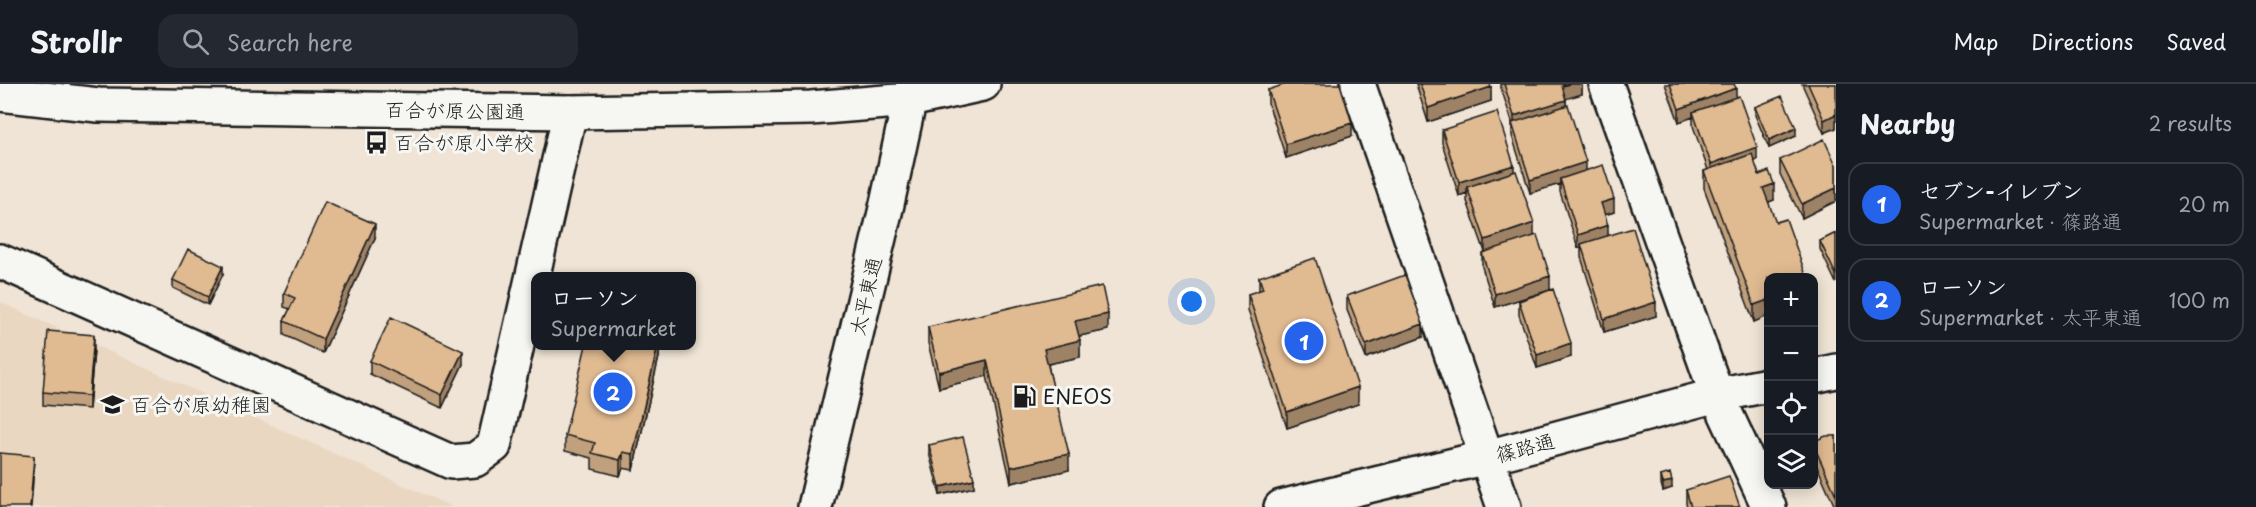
<!DOCTYPE html>
<meta charset="utf-8">
<style>
:root{--surface:#171b24;--page:#242831;--text:#f1f3f6;--muted:#9ea1a6;--line:#363941;--accent:#2563eb}
body{margin:0;font-family:"Playpen Sans","Klee One",sans-serif;background:var(--page);color:var(--text)}
.controls{position:absolute;right:18px;bottom:18px;display:grid;overflow:hidden;border-radius:12px;box-shadow:0 3px 15px #0003}
.controls button{width:54px;height:54px;display:grid;place-items:center;padding:0;border:0;border-bottom:2px solid var(--line);background:var(--surface);color:var(--text);font:30px sans-serif}
.you{position:absolute;left:1192px;top:218px;width:21px;height:21px;margin:-15px;border:4px solid #fff;border-radius:50%;background:#1a73e8;box-shadow:0 0 0 9px #1a73e833}
.badge{display:grid;place-items:center;width:39px;height:39px;border-radius:50%;background:var(--accent);color:#fff;font-size:20px;font-weight:700}
.pin{position:absolute;translate:-50% -50%;border:3px solid #fff;box-shadow:0 2px 6px #0006}
.popup{position:absolute;left:531px;top:188px;width:165px;height:78px;box-sizing:border-box;display:grid;place-content:center;border-radius:12px;background:var(--surface);filter:drop-shadow(0 2px 4px #0005);font-size:20px;white-space:nowrap;color:var(--muted)}
.popup b{font-size:22px;color:var(--text)}
.popup::after{content:'';position:absolute;left:50%;top:100%;margin-left:-12px;border:12px solid transparent;border-top-color:var(--surface)}
.list{margin:0;padding:0;list-style:none}
h2{display:flex;justify-content:space-between;align-items:center;height:78px;margin:0;padding:0 24px;font-size:26px}
h2 small{font-size:20px;font-weight:400;color:var(--muted)}
.list li{display:grid;grid-template-columns:39px 1fr auto;gap:18px;align-items:center;box-sizing:border-box;height:84px;margin:0 12px 12px;padding:0 12px;border:2px solid var(--line);border-radius:18px}
.list b{display:block;font-size:22px;white-space:nowrap}
.list p{margin:0;font-size:20px;white-space:nowrap;color:var(--muted)}
.list em{font-size:20px;font-style:normal;color:var(--muted)}
.icon{flex:none;width:33px;height:33px;fill:none;stroke:currentColor;stroke-width:2;stroke-linecap:round;stroke-linejoin:round}
.map{position:relative;flex:none;width:1836px;height:423px;overflow:hidden}
header{display:flex;align-items:center;gap:36px;box-sizing:border-box;height:84px;padding:0 30px;background:var(--surface);border-bottom:2px solid var(--line)}
header strong{font-size:28px}
nav{display:flex;gap:33px;margin-inline-start:auto;font-size:21px}
.search{width:420px;height:54px;background:var(--page);display:flex;align-items:center;gap:15px;box-sizing:border-box;padding:0 21px;border-radius:18px;color:var(--muted);font-size:22px}
main{display:flex}
aside{flex:1;background:var(--surface)}
.map>svg:first-child{display:block}
.built{fill:#ead7c1}
.lines{fill:none;stroke-linecap:round;stroke-linejoin:round}
.minor-casing{stroke:#1c1c1c;stroke-width:38}
.tertiary-casing{stroke:#1c1c1c;stroke-width:38}
.minor{stroke:#f6f6f2;stroke-width:33}
.tertiary{stroke:#f6f6f2;stroke-width:33}
.wall{fill:#c1a07d;stroke:#1c1c1c;stroke-width:1.5}
.shaded-wall{fill:#9d8266;stroke:#1c1c1c;stroke-width:1.5}
.building{fill:#e0ba91;stroke:#1c1c1c;stroke-width:1.5}
.labels{text-anchor:middle;dominant-baseline:central;stroke-width:6;stroke-linejoin:round;paint-order:stroke}
.street-label{font-size:20px;fill:#1c1c1c;stroke:#f6f6f2}
.poi-label{font-size:20px;fill:#1c1c1c;stroke:#f6f6f2;text-anchor:start}
</style>
<header>
<strong>Strollr</strong>
<div class="search"><svg class="icon" aria-label="search" viewBox="0 0 24 24"><circle cx="10" cy="10" r="6"/><path d="M15 15l6 6"/></svg>Search here</div>
<nav><a>Map</a><a>Directions</a><a>Saved</a></nav>
</header>
<main>
<div class="map">
<svg width="1836" height="423" viewBox="0 0 1836 423">
<rect width="100%" height="100%" fill="#efe4d5"/>
<filter id="ink" filterUnits="userSpaceOnUse"><feTurbulence type="fractalNoise" baseFrequency=".0167" numOctaves="2"/><feDisplacementMap in="SourceGraphic" scale="12" xChannelSelector="R" yChannelSelector="G"/><feConvolveMatrix kernelMatrix="1 2 1 2 8 2 1 2 1" color-interpolation-filters="sRGB"/></filter>
<g filter="url(#ink)">
<path class="built" d="M0,218L452,423H0Z"/>
<g class="lines">
<defs>
<path id="minor" d="M1358,0L1504,423
M1606,0L1717,311L1769,423
M0,177L451,378L475,376L494,362L570,28"/>
<path id="tertiary" d="M0,10L98,21L570,28L811,24L910,16L983,0
M1814,292L1836,287
M815,423L887,120L913,0
M1281,423L1487,373L1717,311L1768,301"/>
</defs>
<use href="#minor" class="minor-casing"/>
<use href="#tertiary" class="tertiary-casing"/>
<use href="#minor" class="minor"/>
<use href="#tertiary" class="tertiary"/>
</g>
<path class="wall" d="M1416,0H1490L1491,17L1428,38Z
M1501,0H1582V10L1566,14V21L1586,87L1614,128L1605,131L1608,152L1656,232L1604,248L1581,173V163L1578,164L1560,108V100L1530,109L1512,52V38L1501,4Z
M1665,0H1734L1736,13L1757,76L1754,78L1759,91L1774,116L1769,118L1754,238L1704,104V87L1708,86L1693,42V33L1679,38Z
M1802,0H1836V44L1824,49Z
M1268,6L1352,52L1286,74L1268,19Z
M1755,23L1796,52L1769,64L1755,31Z
M1442,46L1514,88L1550,206L1495,223L1482,183V169L1485,168L1467,117V109L1459,112L1442,59Z
M1780,76L1836,81V117L1802,134L1780,90Z
M1836,149V199L1820,165V157Z
M375,154L323,269L284,251V237L290,225L284,223V209Z
M223,190L208,221L173,204V196Z
M1259,193L1358,320L1287,344L1248,226V210L1259,207Z
M1347,212L1423,253L1366,274L1347,226Z
M1519,217L1571,273L1537,284L1519,231Z
M928,243L1108,246L1079,252L1080,273L1048,280L1069,386L1011,399L987,292L939,304L928,259Z
M659,261V273L633,386L623,384L620,392L592,385V374L565,367V351Z
M94,265L89,325L43,321V308Z
M370,277L463,280L442,324L370,290Z
M1836,352V423H1835L1814,375V357Z
M929,361L974,403L940,411L929,369Z
M1661,392L1672,404L1663,407L1661,400Z
M1686,406L1740,423H1687L1686,420Z"/>
<path class="shaded-wall" d="M1570,0H1582V10L1562,16V2Z
M1491,3V17L1428,38V24Z
M1736,4V18L1693,28V33L1679,38V25Z
M1566,16V29L1514,45V32Z
M1836,30V44L1824,49V36Z
M1352,39V52L1286,74V60Z
M1796,44V52L1769,64V56Z
M1757,63V76L1711,93V80Z
M1586,78V91L1560,95V100L1530,109V96Z
M1514,81V94L1467,103V109L1459,112V98Z
M1774,100V116L1763,120V104Z
M1836,104V117L1802,134V120Z
M1614,115V128L1601,132V119Z
M1534,139V153L1485,169V156Z
M375,140V154L323,269V255Z
M1608,141V154L1581,160V163L1578,164V151Z
M223,182V190L208,221V213Z
M1550,192V206L1495,223V210Z
M1768,216V232L1754,238V221Z
M1656,218V232L1604,248V235Z
M1108,230V246L1075,253V237Z
M1423,240V253L1366,274V261Z
M94,251V265L89,325V312Z
M1080,256V273L1044,281V265Z
M1571,259V273L1537,284V271Z
M658,261H659V273L633,386V370Z
M463,267V280L442,324V311Z
M987,276V292L939,304V288Z
M1358,303V320L1287,344V328Z
M623,368V384L620,392V376Z
M1069,370V386L1011,399V383Z
M34,372V385L31,423H30Z
M974,395V403L940,411V403Z
M1672,397V404L1663,407V399Z"/>
<path class="building" d="M1286,0H1340L1352,39L1286,60L1268,6Z
M1420,0H1490L1491,3L1428,24Z
M1504,0H1570L1562,2L1566,16L1514,32Z
M1670,0H1734L1736,4L1679,25Z
M1808,0H1836V30L1824,36Z
M1739,12L1757,63L1711,80L1693,28Z
M1782,12L1796,44L1769,56L1755,23Z
M1568,21L1586,78L1530,96L1512,39Z
M1497,28L1514,81L1459,98L1442,46Z
M1824,55L1836,81V104L1802,120L1780,76Z
M1752,70L1759,91L1769,87L1774,100L1763,104L1776,138L1786,135L1807,194H1768V216L1754,221L1704,87Z
M1603,81L1614,115L1601,119L1608,141L1578,151L1560,95Z
M1516,87L1534,139L1485,156L1467,103Z
M325,118L375,140L323,255L284,237L295,214L284,209Z
M1633,144L1656,218L1604,235L1581,160Z
M1836,149V191L1820,157Z
M1537,151L1550,192L1495,210L1482,169Z
M188,165L223,182L208,213L173,196Z
M1315,174L1358,303L1287,328L1248,210L1263,205L1259,193Z
M1405,191L1423,240L1366,261L1347,212Z
M1102,202L1108,230L1075,237L1080,256L1044,265L1069,370L1011,383L987,276L939,288L928,243Z
M1553,205L1571,259L1537,271L1519,217Z
M391,233L463,267L442,311L370,277Z
M48,247L94,251L89,312L43,308Z
M586,261H658L633,370L623,368L620,376L592,369L595,359L565,351Z
M1826,352H1836V411L1814,362V357Z
M963,353L974,395L940,403L929,361Z
M0,369L34,372L30,423H0Z
M1670,389L1672,397L1663,399L1661,392Z
M1729,392L1740,423H1691L1686,406Z"/>
</g>
<defs>
<symbol id="bus-bare" viewBox="-9 -9 18 18"><path d="M-5-6H5V4H4V6H2V4H-2V6H-4V4H-5ZM-3.5-4V0h7V-4ZM-3.5 1.2v1.5H-2V1.2ZM2 1.2v1.5H3.5V1.2Z" fill="#1c1c1c" stroke="#f6f6f2" stroke-width="2.5" paint-order="stroke"/></symbol>
<symbol id="fuel-bare" viewBox="-9 -9 18 18"><path d="M-5.5-6h7V0h2V4h1.3V-2.5L3-4.5l.8-.8L6-3V5H2.5V1h-1V6h-7ZM-4.2-4.7v3.2H.2V-4.7Z" fill="#1c1c1c" stroke="#f6f6f2" stroke-width="2.5" paint-order="stroke"/></symbol>
<symbol id="school-bare" viewBox="-9 -9 18 18"><path d="M0-5L7-2L0 1L-7-2ZM-4 1L0 2.5L4 1V4Q0 6-4 4Z" fill="#1c1c1c" stroke="#f6f6f2" stroke-width="2.5" paint-order="stroke"/></symbol>
</defs>
<g fill-rule="evenodd">
<use href="#bus-bare" x="360" y="42" width="33" height="33"/>
<use href="#fuel-bare" x="1008" y="296" width="33" height="33"/>
<use href="#school-bare" x="96" y="304" width="33" height="33"/>
</g>
<g class="labels">
<g class="street-label">
<text transform="translate(455 26) rotate(1)">百合が原公園通</text>
<text transform="translate(865 212) rotate(-77)">太平東通</text>
<text transform="translate(1525 363) rotate(-15)">篠路通</text>
</g>
<g class="poi-label">
<text x="394" y="58">百合が原小学校</text>
<text x="1043" y="312">ENEOS</text>
<text x="131" y="320">百合が原幼稚園</text>
</g>
</g>
</svg>
<div class="controls">
<button>+</button>
<button>−</button>
<button><svg class="icon" aria-label="locate" viewBox="0 0 24 24"><circle cx="12" cy="12" r="6"/><path d="M12 2v4M12 18v4M2 12h4M18 12h4"/></svg></button>
<button><svg class="icon" aria-label="layers" viewBox="0 0 24 24"><path d="M12 4l9 5-9 5-9-5zM3 14l9 5 9-5"/></svg></button>
</div>
<div class="you"></div>
<div class="pin badge" style="left:1304px;top:257px">1</div>
<div class="pin badge" style="left:613px;top:308px">2</div>
<div class="popup"><b>ローソン</b>Supermarket</div>
</div>
<aside>
<h2>Nearby<small>2 results</small></h2>
<ul class="list">
<li><span class="badge">1</span><div><b>セブン-イレブン</b><p>Supermarket · 篠路通</p></div><em>20 m</em></li>
<li><span class="badge">2</span><div><b>ローソン</b><p>Supermarket · 太平東通</p></div><em>100 m</em></li>
</ul>
</aside>
</main>
